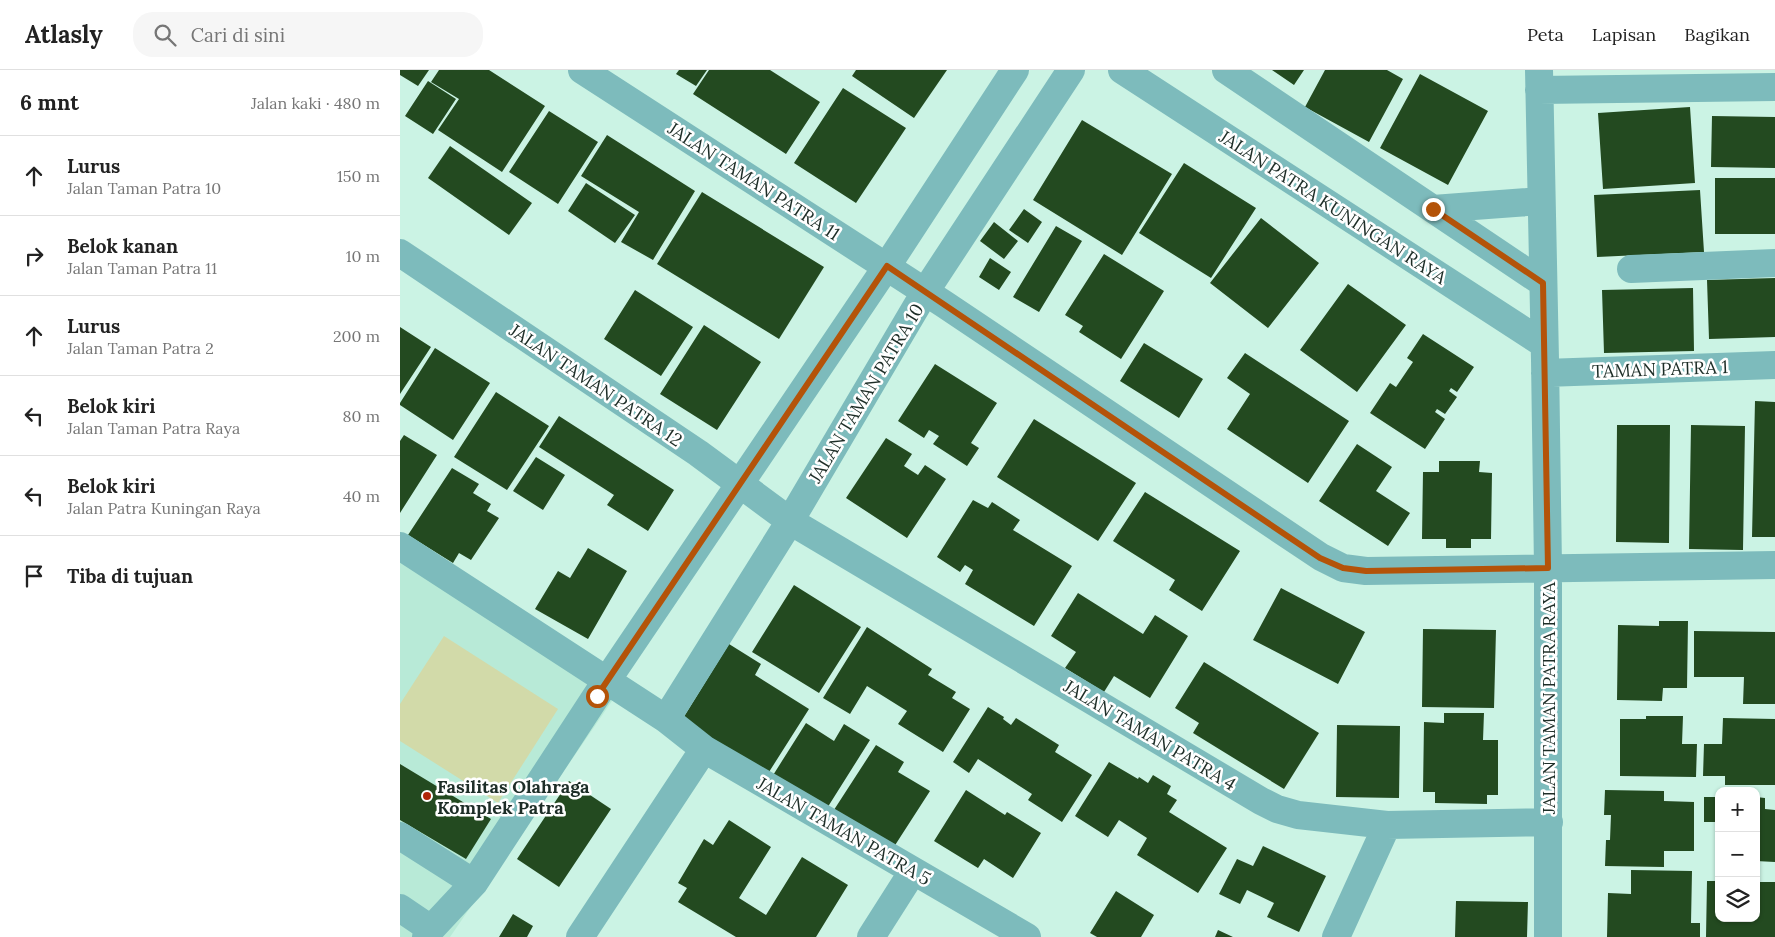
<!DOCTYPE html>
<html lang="id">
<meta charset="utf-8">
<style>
:root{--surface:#fff;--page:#f6f6f6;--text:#222;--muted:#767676;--line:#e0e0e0}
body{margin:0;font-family:Lora,serif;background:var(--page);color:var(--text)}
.controls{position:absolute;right:15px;bottom:15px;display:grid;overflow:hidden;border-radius:10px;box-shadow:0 1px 4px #0004}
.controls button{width:45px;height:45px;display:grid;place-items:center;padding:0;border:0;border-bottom:1px solid var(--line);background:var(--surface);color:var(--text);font:25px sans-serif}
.stop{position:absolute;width:15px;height:15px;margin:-11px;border:4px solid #b45309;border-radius:50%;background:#fff}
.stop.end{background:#b45309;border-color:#fff;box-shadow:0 1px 5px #0008}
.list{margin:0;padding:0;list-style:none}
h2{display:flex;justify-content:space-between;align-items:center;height:65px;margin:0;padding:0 20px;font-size:21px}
h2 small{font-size:16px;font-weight:400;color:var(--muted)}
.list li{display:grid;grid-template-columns:32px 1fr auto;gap:15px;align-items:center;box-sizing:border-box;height:80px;padding:0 20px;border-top:1px solid var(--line)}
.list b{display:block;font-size:19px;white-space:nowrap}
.list p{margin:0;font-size:16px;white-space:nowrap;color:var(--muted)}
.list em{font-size:16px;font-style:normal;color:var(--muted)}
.icon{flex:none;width:28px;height:28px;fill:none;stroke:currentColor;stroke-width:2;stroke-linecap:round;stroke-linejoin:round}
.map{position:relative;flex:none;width:1375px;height:867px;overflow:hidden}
header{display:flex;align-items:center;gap:30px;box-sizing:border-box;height:70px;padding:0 25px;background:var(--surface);border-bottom:1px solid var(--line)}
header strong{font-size:24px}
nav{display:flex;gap:28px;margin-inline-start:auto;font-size:18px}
.search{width:350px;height:45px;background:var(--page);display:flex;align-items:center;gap:12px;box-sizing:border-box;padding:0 18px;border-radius:20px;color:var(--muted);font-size:19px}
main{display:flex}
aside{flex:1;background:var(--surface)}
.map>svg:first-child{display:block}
.built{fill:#b8ead7}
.green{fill:#d2daa9}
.building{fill:#234a20}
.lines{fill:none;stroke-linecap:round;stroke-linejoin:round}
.minor{stroke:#7dbbbc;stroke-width:28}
.route{stroke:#b45309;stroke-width:6}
.poi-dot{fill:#b12508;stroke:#fff;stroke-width:2}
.labels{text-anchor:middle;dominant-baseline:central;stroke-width:5;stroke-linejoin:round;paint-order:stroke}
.street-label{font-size:18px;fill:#1d2d27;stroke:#fff}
.poi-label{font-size:18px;font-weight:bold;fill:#1d2d27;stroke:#fff;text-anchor:start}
</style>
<header>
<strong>Atlasly</strong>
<div class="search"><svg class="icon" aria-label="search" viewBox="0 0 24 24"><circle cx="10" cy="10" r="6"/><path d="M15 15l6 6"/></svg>Cari di sini</div>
<nav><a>Peta</a><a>Lapisan</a><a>Bagikan</a></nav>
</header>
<main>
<aside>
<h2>6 mnt<small>Jalan kaki · 480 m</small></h2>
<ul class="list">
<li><svg class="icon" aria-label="ahead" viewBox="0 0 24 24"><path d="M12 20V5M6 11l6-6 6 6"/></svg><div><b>Lurus</b><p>Jalan Taman Patra 10</p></div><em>150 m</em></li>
<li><svg class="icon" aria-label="right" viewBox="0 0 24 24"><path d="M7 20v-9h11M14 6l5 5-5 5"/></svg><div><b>Belok kanan</b><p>Jalan Taman Patra 11</p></div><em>10 m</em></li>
<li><svg class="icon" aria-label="ahead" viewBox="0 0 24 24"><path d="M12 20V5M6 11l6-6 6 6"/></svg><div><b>Lurus</b><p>Jalan Taman Patra 2</p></div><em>200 m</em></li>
<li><svg class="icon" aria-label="left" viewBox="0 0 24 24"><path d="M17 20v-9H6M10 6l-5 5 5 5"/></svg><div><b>Belok kiri</b><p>Jalan Taman Patra Raya</p></div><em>80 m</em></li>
<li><svg class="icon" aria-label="left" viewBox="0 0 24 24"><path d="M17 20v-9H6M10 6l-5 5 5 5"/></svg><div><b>Belok kiri</b><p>Jalan Patra Kuningan Raya</p></div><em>40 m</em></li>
<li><svg class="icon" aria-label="arrive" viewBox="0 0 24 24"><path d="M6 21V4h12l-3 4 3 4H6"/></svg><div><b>Tiba di tujuan</b></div></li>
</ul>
</aside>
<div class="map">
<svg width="1375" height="867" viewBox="0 0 1375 867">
<rect width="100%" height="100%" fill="#cbf3e4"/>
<path class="built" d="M0,486L214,628L50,867H0Z"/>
<path class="green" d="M44,566L158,639L98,733L0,671V634Z"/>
<path class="building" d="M0,0H29L18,16L0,5Z
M39,0H89L145,36L102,102L38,60L59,29L31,12Z
M279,0H307L296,16L276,4Z
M309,0H370L420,32L386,84L293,24Z
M456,0H547L514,48L452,6Z
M872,0H904L894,15Z
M925,0H987L1003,9L969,72L905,37Z
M1020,4L1088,41L1048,115L980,78Z
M28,11L56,29L33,64L5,46Z
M443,18L506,58L456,133L394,93Z
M1290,37L1295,113L1203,119L1198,43Z
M149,41L198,72L158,134L109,102Z
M1312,46L1375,47V98L1311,97Z
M682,50L772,104L722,185L633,130Z
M207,65L295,121L253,190L221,172L239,142L181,106Z
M50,76L132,133L109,165L28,108Z
M784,93L856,138L811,208L739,163Z
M1315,108H1375V164H1315Z
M186,113L235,145L215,173L168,141Z
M1300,120L1304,182L1197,187L1194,125Z
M302,122L424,197L379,269L257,194Z
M624,139L642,152L628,173L609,160Z
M861,148L919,193L868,258L810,213Z
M594,152L618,171L604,189L580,171Z
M656,156L682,171L639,242L613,227Z
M704,184L764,221L721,289L679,262L683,256L665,245Z
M590,188L611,202L599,220L579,207Z
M1375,208V267L1309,269L1307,210Z
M948,214L1006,255L957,322L900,280Z
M1293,218L1294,281L1204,283L1202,220Z
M235,220L293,257L261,306L204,269Z
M304,255L361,292L317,360L260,324Z
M0,257L31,277L0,324Z
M1023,264L1074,297L1057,322L1051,318L1049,321L1057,327L1045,344L1037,339L1035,342L1045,349L1025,379L970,343L990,313L996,317L1013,292L1007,288Z
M744,273L803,309L779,348L720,311Z
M35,278L90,313L53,370L0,335V333Z
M845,283L949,351L908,413L827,359L850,324L827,308Z
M535,294L597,333L571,373L579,378L567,396L533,374L539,366L529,360L524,368L498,351Z
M96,322L149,356L107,420L54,387Z
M1355,331L1375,332V467H1352Z
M159,346L274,420L248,461L207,435L214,425L139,377Z
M634,349L736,413L698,471L597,407Z
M1217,355H1270L1269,473L1216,472Z
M1291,355L1345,356L1343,480L1289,479Z
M4,365L37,385L0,443V371Z
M486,368L512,384L504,396L518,405L525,395L546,409L507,468L446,428Z
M957,374L992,397L976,421L1010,443L988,476L919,431Z
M136,387L165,405L143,440L113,421Z
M1039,391H1080L1079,402L1092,403L1091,469H1071V478H1046V469H1022L1023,402H1039Z
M52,398L79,414L73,423L91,434L87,441L99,448L71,490L59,483L53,493L8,465Z
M745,422L840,481L802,541L769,520L775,510L713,471Z
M573,430L588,438L592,432L620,450L613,460L672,496L634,556L565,514L573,500L565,495L560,502L537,487Z
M188,478L227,501L188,569L135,539L158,501L170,508Z
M394,515L461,557L419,623L352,582Z
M881,518L965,562L938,614L853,570Z
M678,523L743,564L755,545L788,566L750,628L714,606L704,622L665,598L676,582L651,566Z
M1259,551H1288L1287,618H1263L1262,631L1217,630L1218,555L1259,556Z
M467,557L532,599L528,605L556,622L552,628L570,639L543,682L498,654L507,641L467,616L450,644L423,628Z
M1023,559L1096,560L1094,638L1022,637Z
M1294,561L1375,562V634H1343L1344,607H1294Z
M329,574L361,594L355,605L409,639L369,702L280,653Z
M804,592L919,663L884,719L793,663L799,653L775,638Z
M588,637L604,647L603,649L611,655L616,648L659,675L655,682L692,705L662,752L628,730L632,724L578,689L569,703L553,692Z
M1044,643H1084L1083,670H1098V725H1087V734L1035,733V722H1023L1024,652L1044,653Z
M1246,646H1283L1282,674H1297L1296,707L1220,706V649H1246Z
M1323,648L1375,649V715H1325V706H1303L1304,674H1322Z
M406,653L434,671L444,654L470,670L424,743L370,710Z
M937,655L1000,656L999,728L936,727Z
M476,675L504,692L498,702L530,721L490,783L430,746Z
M709,692L738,709L739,707L748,713L753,705L771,716L767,724L777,730L769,742L827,778L798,823L737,785L747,768L719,750L708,767L675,746Z
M0,694L91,749L66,789L0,750Z
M169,711L211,739L159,817L117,789Z
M566,720L605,745L607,742L641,763L613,808L584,789L578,798L534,771Z
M1205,720L1264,721V731L1294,732V781H1264V797L1205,796L1206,770H1210L1211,745H1204Z
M1304,727H1319V752H1304Z
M1356,727L1365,728V739L1375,740V792L1356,791Z
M329,750L371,777L339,828L366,845L402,787L448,815L416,867H336L278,832L287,818L278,813L304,769L313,775Z
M863,776L926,806L899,862L867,847L874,833L847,820L840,834L819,824L837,789L853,796Z
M1231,800L1292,801L1291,853H1300V867H1207L1208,823L1231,824Z
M1307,811H1319V848H1356V812H1375V867H1306Z
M716,821L754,845L741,867H697L690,863Z
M1056,831L1128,832L1127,867H1055Z
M113,844L133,856L127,867H99Z
M818,860L833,867H815Z"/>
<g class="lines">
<path class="minor" d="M182,0L544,234L921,487L943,498L966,501L1375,495
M722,0L1144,274
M826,0L1143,213
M1139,0L1145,290L1148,498V867
M1139,20L1375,17
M1033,139L1141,131
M0,183L298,383L390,451L861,731L877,739L898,745L987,755L1149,752
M1231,199L1375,193
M1145,303L1375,295
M0,476L266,649L304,679L627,867
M266,649L390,451L525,222L671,0
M0,766L74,813
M0,838L31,859
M26,867L31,859L74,813L197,625L487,196L615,0
M180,867L304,679
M471,867L513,801
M936,867L987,755"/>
</g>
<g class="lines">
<path class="route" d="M197,626L487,196L920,488L943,498L966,501L1148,498L1143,213L1033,139"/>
</g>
<circle class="poi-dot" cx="27" cy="726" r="5"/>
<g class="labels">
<g class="street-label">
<text transform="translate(354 111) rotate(33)">JALAN TAMAN PATRA 11</text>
<text transform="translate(933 137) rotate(33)">JALAN PATRA KUNINGAN RAYA</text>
<text transform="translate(1260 299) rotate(-2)">TAMAN PATRA 1</text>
<text transform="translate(196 315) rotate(34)">JALAN TAMAN PATRA 12</text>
<text transform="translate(466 323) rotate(-59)">JALAN TAMAN PATRA 10</text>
<text transform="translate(1148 628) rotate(-90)">JALAN TAMAN PATRA RAYA</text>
<text transform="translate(750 665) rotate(31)">JALAN TAMAN PATRA 4</text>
<text transform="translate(444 761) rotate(30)">JALAN TAMAN PATRA 5</text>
</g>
<g class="poi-label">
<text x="37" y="716">Fasilitas Olahraga<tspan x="37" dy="21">Komplek Patra</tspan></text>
</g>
</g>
</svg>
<div class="controls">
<button>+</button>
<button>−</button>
<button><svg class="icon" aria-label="layers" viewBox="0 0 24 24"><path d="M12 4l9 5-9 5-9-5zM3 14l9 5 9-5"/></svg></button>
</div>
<div class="stop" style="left:197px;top:626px"></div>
<div class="stop end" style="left:1033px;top:139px"></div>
</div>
</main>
